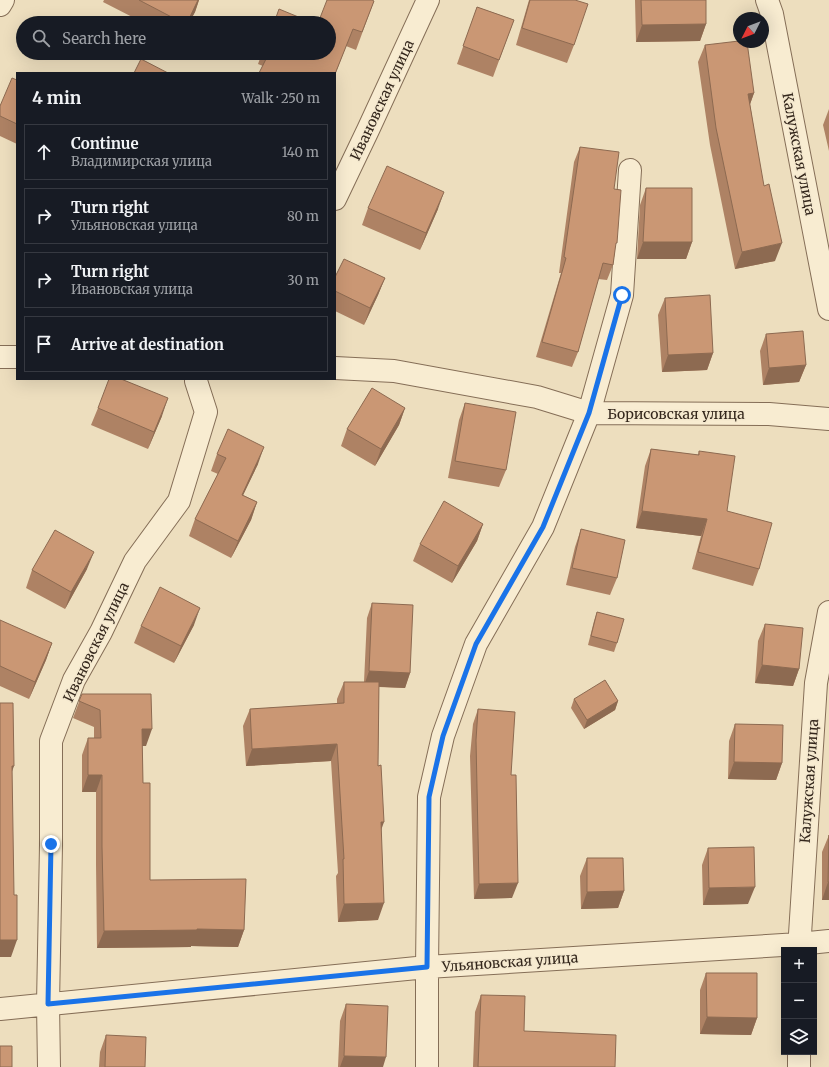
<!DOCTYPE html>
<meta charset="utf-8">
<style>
:root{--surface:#171b24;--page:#20242c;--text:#f1f3f6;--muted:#9ea1a6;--line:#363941}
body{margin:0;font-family:Merriweather,serif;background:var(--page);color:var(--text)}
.controls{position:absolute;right:12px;bottom:12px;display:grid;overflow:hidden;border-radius:0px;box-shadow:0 4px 16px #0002}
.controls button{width:36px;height:36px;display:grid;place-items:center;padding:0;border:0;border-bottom:1px solid var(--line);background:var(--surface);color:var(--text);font:20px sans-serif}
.compass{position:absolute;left:733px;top:12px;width:36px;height:36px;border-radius:50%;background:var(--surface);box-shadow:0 4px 16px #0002;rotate:228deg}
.stop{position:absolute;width:12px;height:12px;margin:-9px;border:3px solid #1a73e8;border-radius:50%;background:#fff}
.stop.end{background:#1a73e8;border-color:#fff;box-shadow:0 1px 4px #0008}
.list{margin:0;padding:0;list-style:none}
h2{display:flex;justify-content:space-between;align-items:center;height:52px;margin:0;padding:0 16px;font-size:17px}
h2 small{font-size:13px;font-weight:400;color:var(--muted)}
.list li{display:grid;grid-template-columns:26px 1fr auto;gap:12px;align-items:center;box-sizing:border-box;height:56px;margin:0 8px 8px;padding:0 8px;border:1px solid var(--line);border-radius:0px}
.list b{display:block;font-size:15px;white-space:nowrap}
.list p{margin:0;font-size:13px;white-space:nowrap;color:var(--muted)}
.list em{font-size:13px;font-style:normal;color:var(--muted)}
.icon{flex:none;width:22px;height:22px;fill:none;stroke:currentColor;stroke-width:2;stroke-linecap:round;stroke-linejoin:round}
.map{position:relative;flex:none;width:829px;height:1067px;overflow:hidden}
.search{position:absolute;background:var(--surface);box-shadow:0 4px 16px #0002;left:16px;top:16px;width:320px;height:44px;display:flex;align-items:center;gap:10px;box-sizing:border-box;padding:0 14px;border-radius:22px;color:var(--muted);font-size:15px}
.panel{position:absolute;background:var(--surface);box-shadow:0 4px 16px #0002;left:16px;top:72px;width:320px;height:308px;border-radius:0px}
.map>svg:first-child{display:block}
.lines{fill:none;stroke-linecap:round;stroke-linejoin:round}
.street-casing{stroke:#856e57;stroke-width:24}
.street{stroke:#f8ecd1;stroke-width:22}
.wall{fill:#ae8264}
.shaded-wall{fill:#8d6a51}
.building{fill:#ca9774;stroke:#8d6a51}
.route{stroke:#1a73e8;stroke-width:5}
.labels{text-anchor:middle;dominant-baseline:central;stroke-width:3;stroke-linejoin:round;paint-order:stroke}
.street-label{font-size:14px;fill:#34271c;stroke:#f4e8ce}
</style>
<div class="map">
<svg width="829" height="1067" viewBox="0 0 829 1067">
<rect width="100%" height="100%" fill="#eddebe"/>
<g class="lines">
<defs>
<path id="street" d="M767,0L772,14L829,309
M0,5L3,0
M335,199L368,130L428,0
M0,357H17
M335,368L394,371L537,397L589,413L769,414L829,419
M799,950L816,683L829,612
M0,1009L427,967L799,944L829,941
M799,1052V1067
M49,1067L48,1004L51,845V741L74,680L101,632L135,561L179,501L206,412L196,381
M427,1067V967L429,797L443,736L476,644L543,527L589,413L622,295L630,170"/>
</defs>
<use href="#street" class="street-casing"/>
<use href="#street" class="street"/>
</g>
<path class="wall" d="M104,0H199L195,12L189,23H144L103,2Z
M529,0H575L574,45L567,63L516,45Z
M635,0H706V24L700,41L636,42Z
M374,1L356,50L346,46L335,75V73L263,66L258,64L262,53H329Z
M477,7L514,20L493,77L457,64Z
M705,45L754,93L750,104L775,261L735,269L710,145L698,62Z
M17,80V144L0,136V106Z
M829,109V151L823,125Z
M580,147L614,189L615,250L613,265L607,280L598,279L578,352L572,367L536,357L561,273H559L574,162Z
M646,188L692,242L686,259H637L640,205Z
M368,208L438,209L420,250L362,225Z
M335,277L385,278L378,295L364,325L335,311Z
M665,298L713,353L707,370L662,372L658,315Z
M766,334L806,365L799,382L763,385L760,351Z
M465,403L506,470L499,487L448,478L459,420Z
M98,408L162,416L148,449L91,425Z
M405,408L399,425L375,466L341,446L347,429Z
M651,449L698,455L699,451L727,511L759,569L753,586L692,569L701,536L636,528L645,466Z
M217,454L258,464L243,495L257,502L251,520L231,558L189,536L195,519L218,474L211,471Z
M483,524L477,541L452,583L413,561L420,544Z
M581,529L617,578L610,595L566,585L575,547Z
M87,569L65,609L26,588L32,570Z
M372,603L410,673L405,688L379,687L378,766L381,831L378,920L338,922L336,876L338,873L331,761L246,766L243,726L250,709L337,704V699L344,682H364L367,618Z
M597,612L617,643L614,652L588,645L594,621Z
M0,621L52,643L46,660L29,699L0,686Z
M765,624L799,669L793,686L755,683L758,641Z
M194,625L174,663L134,643L141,626Z
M82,694L146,746H142L143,783L150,880L244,930L238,947L191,946V947L97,948L96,864V792H82V755L88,738H94V727L73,718Z
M574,699L618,701L615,710L584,729L571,708Z
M478,709L511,775L512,898L474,899L470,756L473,724Z
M735,724L782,763L776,780L728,779L729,741Z
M829,835V900H822V852Z
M708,848L748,904L703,905L702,865Z
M587,858L624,891L618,908L581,909L580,876Z
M706,973L757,1018L751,1035L700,1034V990Z
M481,995L524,1031L615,1067H473L475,1012Z
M346,1004L383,1067H338L340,1021Z
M106,1035L145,1067H99L100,1052Z"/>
<path class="shaded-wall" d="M198,0H199L195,12L189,23H187Z
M706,24L700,41L636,42L642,25Z
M754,93L748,110V94Z
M444,192L438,209L420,250L426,233Z
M643,242H692L686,259H637Z
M782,243L775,261L735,269L742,252Z
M385,278L378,295L364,325L370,308Z
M713,353L707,370L662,372L668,355Z
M806,365L799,382L763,385L769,368Z
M168,398L162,416L148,449L154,432Z
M405,408L399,425L375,466L381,449Z
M264,447L258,464L235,512L242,495Z
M257,502L251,520L231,558L238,541Z
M642,511L707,519L701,536L636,528Z
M483,524L477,541L452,583L458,566Z
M94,552L87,569L65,609L71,592Z
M200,608L194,625L174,663L181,646Z
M52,643L46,660L29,699L35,682Z
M762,665L799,669L793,686L755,683Z
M369,671L410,673L405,688L364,686Z
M618,701L615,710L584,729L587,720Z
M142,729H152L146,746H136Z
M337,744L331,761L246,766L252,749Z
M734,762L782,763L776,780L728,779Z
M12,766H14L8,783Z
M88,775H102L96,792H82Z
M381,822H384L378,839Z
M828,882H829V900H822Z
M518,883L512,898L474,899L479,884Z
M755,887L748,904L703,905L709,888Z
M624,891L618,908L581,909L587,892Z
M384,903L378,920L338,922L344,904Z
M197,929L244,930L238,947L191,946V947L97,948L104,931Z
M0,940H17L11,957H0Z
M707,1017L757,1018L751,1035L700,1034Z
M344,1056L386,1057L383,1067H340Z"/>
<path class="building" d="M139,0H198L187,23H183Z
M327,0H372L374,1L362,32L353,29L335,74V73H259L269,53H329V23H318Z
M530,0H575L588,4L574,45L522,28Z
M641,0H706V24L642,25Z
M477,7L514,20L499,60L463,46Z
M279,9L313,23H274Z
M739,41V42H747L754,93L748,94L764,186L769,184L782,243L742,252L716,128L705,45Z
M141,59L168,73H134Z
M12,78L17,80V124L0,116V106Z
M580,147L619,152L614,189L621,190L617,243H616L613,265L603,263L578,352L542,342L566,258L564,257Z
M387,166L444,192L426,233L368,208Z
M646,188H692V242H643Z
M344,259L385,278L370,308L335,291V277Z
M710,295L713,353L668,355L665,298Z
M803,331L806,365L769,368L766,334Z
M109,379H121L168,398L154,432L98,408Z
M372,388L405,408L381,449L347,429Z
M465,403L516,412L506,470L455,461Z
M228,429L264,447L242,495L257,502L238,541L195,519L226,458L217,454Z
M651,449L699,455V451L735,456L727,511L772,523L759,569L698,552L707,519L642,511Z
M444,501L483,524L458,566L420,544Z
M581,529L625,540L617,578L572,568Z
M55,530L94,552L71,592L32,570Z
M160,587L200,608L181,646L141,626Z
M372,603L413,605L410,673L369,671Z
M597,612L624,619L617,643L591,636Z
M0,620L52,643L35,682L0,666Z
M765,624L803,628L799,669L762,665Z
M605,680L618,701L587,720L574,699Z
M344,682H379L378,766L381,765L384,822H381L384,903L344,904L343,859H344L337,744L252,749L250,709L344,703Z
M82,694H151L152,729H142L143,783H150V880L246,879L244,930L197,929V930L104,931L102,847V775H88V738H101L100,710L79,701Z
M0,703H13L14,766H12L14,895H17V940H0Z
M478,709L515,712L511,775H516L518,883L479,884L476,740Z
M735,724L783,725L782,763L734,762Z
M829,835V882H828Z
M754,847L755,887L709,888L708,848Z
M587,858H623L624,891L587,892Z
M706,973H757V1018L707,1017Z
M481,995L525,996L524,1031L616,1035L615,1067H478Z
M346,1004L388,1006L386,1057L344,1056Z
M106,1035L146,1037L145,1067H105Z
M0,1046H12V1067H0Z"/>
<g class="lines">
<path class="route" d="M51,844L48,1004L427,967L429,797L443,736L476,644L543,527L589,413L622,295"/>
</g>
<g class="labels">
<g class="street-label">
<text transform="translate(382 100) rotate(-65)">Ивановская улица</text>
<text transform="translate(799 154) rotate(79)">Калужская улица</text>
<text x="676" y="414">Борисовская улица</text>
<text transform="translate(96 642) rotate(-64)">Ивановская улица</text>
<text transform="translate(809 781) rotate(-86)">Калужская улица</text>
<text transform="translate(510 962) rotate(-4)">Ульяновская улица</text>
</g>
</g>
</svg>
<div class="controls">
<button>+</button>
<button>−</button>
<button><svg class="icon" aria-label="layers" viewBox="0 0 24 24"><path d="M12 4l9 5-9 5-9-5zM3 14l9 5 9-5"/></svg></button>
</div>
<svg class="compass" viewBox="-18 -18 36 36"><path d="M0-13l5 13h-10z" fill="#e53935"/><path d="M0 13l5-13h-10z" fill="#9ea1a6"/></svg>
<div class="stop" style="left:622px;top:295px"></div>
<div class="stop end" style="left:51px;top:844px"></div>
<div class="search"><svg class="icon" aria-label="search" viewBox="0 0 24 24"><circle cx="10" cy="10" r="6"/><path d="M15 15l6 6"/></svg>Search here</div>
<section class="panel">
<h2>4 min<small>Walk · 250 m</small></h2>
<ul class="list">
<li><svg class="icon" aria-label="ahead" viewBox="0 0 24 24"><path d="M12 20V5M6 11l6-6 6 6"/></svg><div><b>Continue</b><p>Владимирская улица</p></div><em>140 m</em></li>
<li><svg class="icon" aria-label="right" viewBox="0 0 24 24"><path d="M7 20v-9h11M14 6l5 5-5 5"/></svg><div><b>Turn right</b><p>Ульяновская улица</p></div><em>80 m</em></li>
<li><svg class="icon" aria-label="right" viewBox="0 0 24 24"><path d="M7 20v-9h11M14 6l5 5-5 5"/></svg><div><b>Turn right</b><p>Ивановская улица</p></div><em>30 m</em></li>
<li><svg class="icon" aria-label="arrive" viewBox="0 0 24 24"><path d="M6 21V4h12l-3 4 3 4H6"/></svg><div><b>Arrive at destination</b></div></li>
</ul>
</section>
</div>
